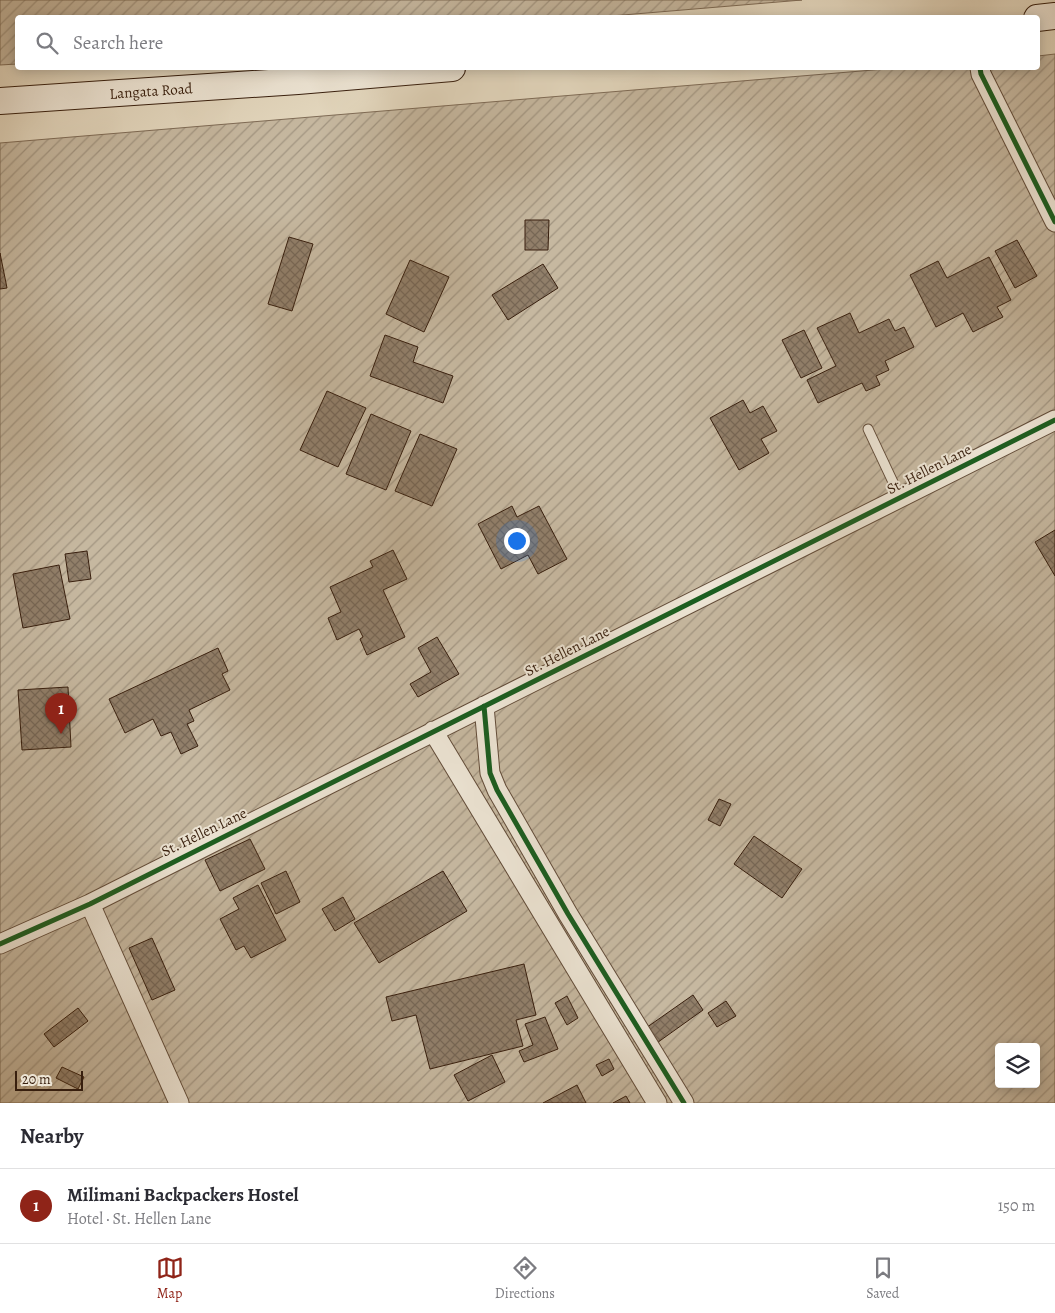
<!DOCTYPE html>
<meta charset="utf-8">
<style>
:root{--surface:#fff;--page:#f2f2f3;--text:#2b2b33;--muted:#7c7c81;--line:#e1e1e2;--accent:#8f2418}
body{margin:0;font-family:Alegreya,serif;background:var(--page);color:var(--text)}
.controls{position:absolute;right:15px;bottom:15px;display:grid;overflow:hidden;border-radius:5px;box-shadow:0 2px 12px #0003}
.controls button{width:45px;height:45px;display:grid;place-items:center;padding:0;border:0;border-bottom:1px solid var(--line);background:var(--surface);color:var(--text);font:25px sans-serif}
.scale{position:absolute;left:15px;bottom:12px;width:68px;box-sizing:border-box;padding-left:5px;border:2px solid #381f0e;border-top:0;font-size:14px;line-height:18px;white-space:nowrap;color:#381f0e;-webkit-text-stroke:4px #ede5d5;paint-order:stroke}
.you{position:absolute;left:516px;top:540px;width:18px;height:18px;margin:-12px;border:4px solid #fff;border-radius:50%;background:#1a73e8;box-shadow:0 0 0 8px #1a73e833}
.badge{display:grid;place-items:center;width:32px;height:32px;border-radius:50%;background:var(--accent);color:#fff;font-size:16px;font-weight:700}
.pin{position:absolute;translate:-50% -41px;filter:drop-shadow(0 1px 2px #0008)}
.pin::after{content:'';position:absolute;top:26px;width:18px;height:15px;background:inherit;clip-path:polygon(0 0,100% 0,50% 100%)}
.list{margin:0;padding:0;list-style:none}
h2{display:flex;justify-content:space-between;align-items:center;height:65px;margin:0;padding:0 20px;font-size:21px}
h2 small{font-size:16px;font-weight:400;color:var(--muted)}
.list li{display:grid;grid-template-columns:32px 1fr auto;gap:15px;align-items:center;box-sizing:border-box;height:75px;padding:0 20px;border-top:1px solid var(--line)}
.list b{display:block;font-size:19px;white-space:nowrap}
.list p{margin:0;font-size:16px;white-space:nowrap;color:var(--muted)}
.list em{font-size:16px;font-style:normal;color:var(--muted)}
.icon{flex:none;width:28px;height:28px;fill:none;stroke:currentColor;stroke-width:2;stroke-linecap:round;stroke-linejoin:round}
.map{position:relative;flex:none;width:1055px;height:1103px;overflow:hidden}
.search{position:absolute;background:var(--surface);box-shadow:0 2px 12px #0003;left:15px;right:15px;top:15px;height:55px;display:flex;align-items:center;gap:12px;box-sizing:border-box;padding:0 18px;border-radius:5px;color:var(--muted);font-size:19px}
.sheet{height:140px;background:var(--surface)}
nav{display:flex;justify-content:space-around;align-items:center;box-sizing:border-box;height:70px;border-top:1px solid var(--line);background:var(--surface);font-size:14px;color:var(--muted)}
nav a{display:grid;justify-items:center;gap:2px}
nav .on{color:var(--accent)}
.map>svg:first-child{display:block}
.garden{fill:url(#garden-furrows);stroke:#7f6c57;fill-rule:evenodd}
.building{fill:url(#building-cross-hatch);stroke:#381f0e}
.lines{fill:none;stroke-linecap:round;stroke-linejoin:round}
.service-casing{stroke:#634d3a;stroke-width:11}
.minor-casing{stroke:#634d3a;stroke-width:21}
.secondary-casing{stroke:#381f0e;stroke-width:28}
.service{stroke:#ede5d5;stroke-width:9}
.minor{stroke:#ede5d5;stroke-width:19}
.secondary{stroke:#ede5d5;stroke-width:26}
.cycleway-casing{stroke:#ede5d5;stroke-width:8}
.cycleway{stroke:#1b5e20;stroke-width:5}
.labels{text-anchor:middle;dominant-baseline:central;stroke-width:4;stroke-linejoin:round;paint-order:stroke}
.street-label{font-size:15px;fill:#381f0e;stroke:#ede5d5}
</style>
<div class="map">
<svg width="1055" height="1103" viewBox="0 0 1055 1103">
<defs>
<pattern id="garden-furrows" width="10" height="10" patternUnits="userSpaceOnUse" patternTransform="scale(1.25)"><rect width="10" height="10" fill="#c6b8a0"/><path d="M-1 1l2-2M0 10L10 0M9 11l2-2" fill="none" stroke="#a29581"/></pattern>
<pattern id="building-cross-hatch" width="8" height="8" patternUnits="userSpaceOnUse" patternTransform="scale(1.25)"><rect width="8" height="8" fill="#917f6a"/><path d="M0 0l8 8M0 8l8-8" fill="none" stroke="#776756"/></pattern>
</defs>
<rect width="100%" height="100%" fill="#e3d7be"/>
<filter id="stains"><feTurbulence type="fractalNoise" baseFrequency=".004" numOctaves="4"/><feColorMatrix values="0 0 0 0 .2 0 0 0 0 .09 0 0 0 0 .02 0 0 0 .5 -.17"/></filter>
<radialGradient id="worn" r=".72"><stop offset=".6" stop-color="#630" stop-opacity="0"/><stop offset="1" stop-color="#630" stop-opacity=".3"/></radialGradient>
<path class="garden" d="M0,0H802L587,18H18L17,64L0,65Z
M1055,54V1103H0V143L897,68H1038V56ZM999,1047H1036V1084H999Z"/>
<path class="building" d="M525,220H549L548,250H525Z
M289,237L313,244L292,311L268,304Z
M1017,240L1037,276L1015,288L995,251Z
M0,253L7,288L0,289Z
M989,257L1011,300L997,307L1003,317L973,332L963,313L936,327L910,275L938,261L947,278Z
M410,260L449,277L424,332L386,314Z
M543,264L558,288L508,320L492,295Z
M850,313L859,333L889,319L895,331L904,327L914,347L885,361L889,370L876,376L880,385L866,391L862,383L818,403L807,380L836,366L817,328Z
M804,330L822,368L801,378L782,340Z
M385,335L418,347L413,362L453,376L443,403L370,376Z
M327,391L366,408L338,467L300,450Z
M743,400L750,413L763,406L777,431L761,439L769,453L739,470L710,418Z
M371,414L411,431L386,490L346,474Z
M420,434L457,449L432,506L395,491Z
M512,506L517,517L539,506L567,559L538,574L528,555L501,569L478,524Z
M1055,530V576L1035,542Z
M393,550L407,579L383,590L405,637L367,655L360,639L363,637L359,629L337,640L328,618L341,612L330,587L373,567L370,561Z
M87,551L91,579L69,582L65,554Z
M59,565L70,619L23,628L13,574Z
M437,637L459,674L418,697L410,684L431,672L418,648Z
M218,648L228,671L222,674L230,690L189,710L194,721L187,724L198,746L181,754L171,732L161,736L153,719L125,733L109,699Z
M68,687L71,747L22,750L18,690Z
M719,799L731,804L720,826L708,820Z
M754,836L802,869L782,898L734,864Z
M250,839L265,869L220,891L205,860Z
M286,871L300,902L276,914L261,883Z
M443,871L467,911L379,963L354,923Z
M258,885L286,940L251,958L244,946L236,950L220,919L239,909L233,898Z
M343,897L355,919L335,931L322,909Z
M152,938L175,990L152,1000L129,948Z
M524,964L536,1015L516,1020L523,1046L430,1069L416,1015L392,1021L386,997Z
M693,995L703,1010L654,1045L643,1030Z
M567,996L578,1018L567,1025L555,1003Z
M726,1001L736,1016L717,1027L708,1013Z
M78,1008L88,1021L54,1047L44,1034Z
M545,1017L558,1049L524,1062L519,1051L533,1045L525,1024Z
M492,1055L505,1082L468,1101L454,1075Z
M609,1059L614,1069L602,1076L596,1065Z
M62,1067L84,1077L78,1089L56,1078Z
M577,1085L586,1103H543Z
M626,1096L630,1103H613Z"/>
<g class="lines">
<defs>
<path id="service" d="M868,429L900,497"/>
<path id="minor" d="M980,68L981,74L1055,222
M484,706L490,773L497,790L568,914L684,1103
M433,731L657,1103
M90,904L179,1103
M0,944L90,904L1055,420"/>
<path id="secondary" d="M1037,18L1055,16
M0,101L298,81L452,68"/>
</defs>
<use href="#service" class="service-casing"/>
<use href="#minor" class="minor-casing"/>
<use href="#secondary" class="secondary-casing"/>
<use href="#service" class="service"/>
<use href="#minor" class="minor"/>
<use href="#secondary" class="secondary"/>
<defs>
<path id="cycleway" d="M980,68L981,74L1055,222
M484,706L490,773L497,790L568,914L684,1103
M0,944L90,904L1055,420"/>
</defs>
<use href="#cycleway" class="cycleway-casing"/>
<use href="#cycleway" class="cycleway"/>
</g>
<g class="labels">
<g class="street-label">
<text transform="translate(151 91) rotate(-4)">Langata Road</text>
<text transform="translate(929 469) rotate(-27)">St. Hellen Lane</text>
<text transform="translate(567 651) rotate(-27)">St. Hellen Lane</text>
<text transform="translate(204 832) rotate(-26)">St. Hellen Lane</text>
</g>
</g>
<rect width="100%" height="100%" filter="url(#stains)"/>
<rect width="100%" height="100%" fill="url(#worn)"/>
</svg>
<div class="controls">
<button><svg class="icon" aria-label="layers" viewBox="0 0 24 24"><path d="M12 4l9 5-9 5-9-5zM3 14l9 5 9-5"/></svg></button>
</div>
<div class="scale">20 m</div>
<div class="you"></div>
<div class="pin badge" style="left:61px;top:734px">1</div>
<div class="search"><svg class="icon" aria-label="search" viewBox="0 0 24 24"><circle cx="10" cy="10" r="6"/><path d="M15 15l6 6"/></svg>Search here</div>
</div>
<section class="sheet">
<h2>Nearby<small></small></h2>
<ul class="list">
<li><span class="badge">1</span><div><b>Milimani Backpackers Hostel</b><p>Hotel · St. Hellen Lane</p></div><em>150 m</em></li>
</ul>
</section>
<nav>
<a class="on"><svg class="icon" aria-label="map" viewBox="0 0 24 24"><path d="M3 6l6-2 6 2 6-2v14l-6 2-6-2-6 2zM9 4v14M15 6v14"/></svg>Map</a>
<a><svg class="icon" aria-label="directions" viewBox="0 0 24 24"><path d="M12 3l9 9-9 9-9-9zM9 14v-3h6M13 9l2 2-2 2"/></svg>Directions</a>
<a><svg class="icon" aria-label="saved" viewBox="0 0 24 24"><path d="M7 4h10v16l-5-4-5 4z"/></svg>Saved</a>
</nav>
